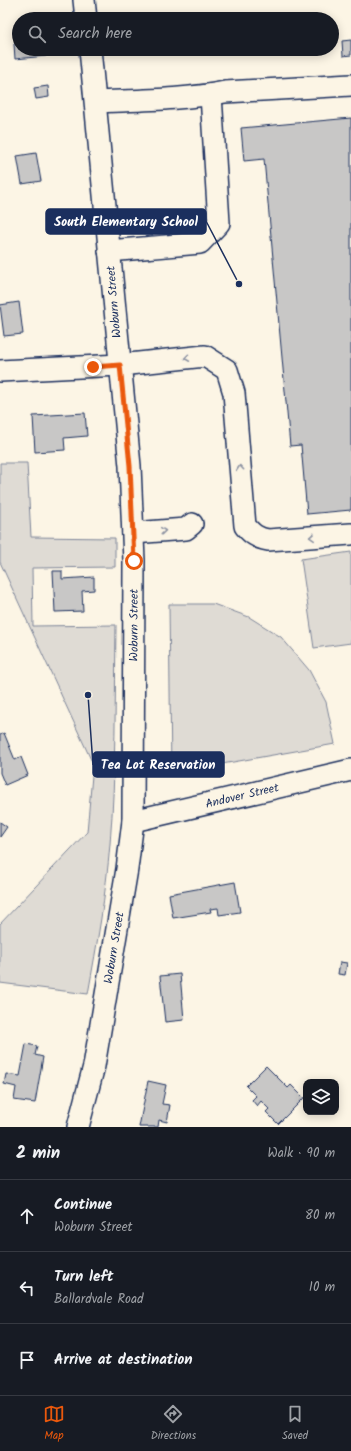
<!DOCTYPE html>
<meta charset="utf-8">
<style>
:root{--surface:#171b24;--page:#242831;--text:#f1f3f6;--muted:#9ea1a6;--line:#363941;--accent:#ea580c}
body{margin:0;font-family:Kalam,sans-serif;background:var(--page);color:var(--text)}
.controls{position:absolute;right:12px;bottom:12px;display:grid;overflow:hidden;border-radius:8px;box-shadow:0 2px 10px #0003}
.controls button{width:36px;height:36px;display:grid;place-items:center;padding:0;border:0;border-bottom:1px solid var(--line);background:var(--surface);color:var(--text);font:20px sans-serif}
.stop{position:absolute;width:12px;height:12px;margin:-9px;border:3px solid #ea580c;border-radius:50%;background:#fff}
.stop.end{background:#ea580c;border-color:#fff;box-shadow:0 1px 4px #0008}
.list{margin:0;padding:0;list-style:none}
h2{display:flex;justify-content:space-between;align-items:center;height:52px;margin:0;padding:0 16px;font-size:17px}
h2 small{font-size:13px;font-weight:400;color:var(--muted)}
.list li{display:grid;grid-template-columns:26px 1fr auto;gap:12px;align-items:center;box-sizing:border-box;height:72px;padding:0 16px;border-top:1px solid var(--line)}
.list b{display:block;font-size:15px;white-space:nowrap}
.list p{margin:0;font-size:13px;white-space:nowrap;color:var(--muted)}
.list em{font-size:13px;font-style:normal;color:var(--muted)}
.icon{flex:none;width:22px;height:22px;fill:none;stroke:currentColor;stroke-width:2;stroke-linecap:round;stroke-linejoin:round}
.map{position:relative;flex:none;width:351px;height:1127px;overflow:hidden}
.search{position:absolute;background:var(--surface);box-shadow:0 2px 10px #0003;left:12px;right:12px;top:12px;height:44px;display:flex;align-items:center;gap:10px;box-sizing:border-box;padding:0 14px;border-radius:22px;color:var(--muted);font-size:15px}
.sheet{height:268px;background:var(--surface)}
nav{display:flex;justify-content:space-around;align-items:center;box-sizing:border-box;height:56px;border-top:1px solid var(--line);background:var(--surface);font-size:11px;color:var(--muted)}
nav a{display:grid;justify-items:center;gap:2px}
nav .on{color:var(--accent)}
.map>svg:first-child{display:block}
.green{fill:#dfdbd4;stroke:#7d8599}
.building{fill:#c8c7c6;stroke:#1b2f5e}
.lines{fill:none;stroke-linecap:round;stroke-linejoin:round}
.minor-casing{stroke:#1b2f5e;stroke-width:24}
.minor{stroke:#fcf5e5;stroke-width:21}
.oneway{stroke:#8c92a2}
.route{stroke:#ea580c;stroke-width:5}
.labels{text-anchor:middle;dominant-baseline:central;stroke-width:3.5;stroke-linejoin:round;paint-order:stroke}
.street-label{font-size:12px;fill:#1b2f5e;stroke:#fcf5e5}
.leader{fill:none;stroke:#1b2f5e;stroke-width:1.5}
.callout-dot{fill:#1b2f5e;stroke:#fcf5e5;stroke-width:1.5}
.callout{fill:#1b2f5e;stroke:#1b2f5e;stroke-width:1.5}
.callout-label{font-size:13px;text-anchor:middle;font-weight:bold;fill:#fff}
</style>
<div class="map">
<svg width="351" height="1127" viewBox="0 0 351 1127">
<rect width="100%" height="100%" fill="#fcf5e5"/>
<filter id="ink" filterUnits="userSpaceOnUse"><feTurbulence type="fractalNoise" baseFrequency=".025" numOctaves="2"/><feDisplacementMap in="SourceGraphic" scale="8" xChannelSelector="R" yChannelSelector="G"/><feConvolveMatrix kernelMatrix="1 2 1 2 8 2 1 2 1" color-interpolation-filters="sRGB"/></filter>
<g filter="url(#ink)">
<path class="green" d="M0,463H27L31,537L115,538V567L32,568L33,626L116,625C115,698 116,771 110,844C106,894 97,944 88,994L0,983V924L87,832L93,764L0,562Z
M351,552V643L314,648L301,559Z
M169,604H213L249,617L281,637L309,670L326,702L335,744L171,773Z"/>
<path class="building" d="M351,40V55L343,56L342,41Z
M19,43V49H45L46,56L15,59L14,44Z
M48,86L49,97L36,99L34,88Z
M351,118V510L307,514L301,445L290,446L264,159L244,161L241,128Z
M36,153L41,181L22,184L17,156Z
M19,302L23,334L4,336L0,305Z
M85,413L87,436L64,438L65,450L35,452L33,416Z
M53,571H62V579L94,577V590L82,591L83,611L55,612Z
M4,733L15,760L21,757L28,775L5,785L0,773V735Z
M0,822L7,827L0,837Z
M235,882L240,912L219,915L218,908L210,909L211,912L173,918L169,894Z
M340,962L347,963L345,975L338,974Z
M180,974L184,1020L165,1022L160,976Z
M26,1044L37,1046L35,1055L43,1057L35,1103L14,1100L16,1087L4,1084L6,1074L20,1076Z
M266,1066L288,1088L291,1085L304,1098L278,1124L266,1112L269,1109L261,1101L257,1106L252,1100L256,1096L246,1086Z
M148,1081L166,1085L162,1104L170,1105L167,1122L159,1120L158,1127H139Z"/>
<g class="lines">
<defs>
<g id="minor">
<path d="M84,0L86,19"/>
<path d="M96,102C139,100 183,100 225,92L351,85"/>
<path d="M109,251L200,243L219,223L211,95"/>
<path d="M0,371L120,365L205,356L227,370L234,393L245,526C252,534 257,538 268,540L351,534"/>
<path d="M133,533L186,529L192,524"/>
<path id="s1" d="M133,821L351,770"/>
<path id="s2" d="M78,1127L94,1066L127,869L133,821L134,561L130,466L90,49"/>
</g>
</defs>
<use href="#minor" class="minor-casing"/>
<use href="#minor" class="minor"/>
</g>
<defs><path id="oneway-chevron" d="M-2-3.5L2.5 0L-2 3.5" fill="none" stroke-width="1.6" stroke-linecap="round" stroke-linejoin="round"/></defs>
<g class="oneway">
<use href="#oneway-chevron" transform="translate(187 358) rotate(172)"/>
<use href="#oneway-chevron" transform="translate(240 468) rotate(-95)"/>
<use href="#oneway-chevron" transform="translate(163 531) rotate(-5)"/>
<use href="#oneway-chevron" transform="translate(312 537) rotate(176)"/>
</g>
</g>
<g class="lines" filter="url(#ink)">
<path class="route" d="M93,367L120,365L130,466L134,561"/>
</g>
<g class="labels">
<g class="street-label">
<text transform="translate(114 302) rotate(-95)">Woburn Street</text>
<text stroke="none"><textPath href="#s2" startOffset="507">Woburn Street</textPath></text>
<text stroke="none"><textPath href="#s1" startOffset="112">Andover Street</textPath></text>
<text stroke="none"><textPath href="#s2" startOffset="183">Woburn Street</textPath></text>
</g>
</g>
<path class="leader" d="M239 284L206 221M88 695L93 765"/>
<g class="callout-dot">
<circle cx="239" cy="284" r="4"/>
<circle cx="88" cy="695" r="4"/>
</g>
<g class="callout">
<rect x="46" y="209" width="160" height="25" rx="4"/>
<rect x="93" y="752" width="131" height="25" rx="4"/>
</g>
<g class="callout-label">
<text x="126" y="226">South Elementary School</text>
<text x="158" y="769">Tea Lot Reservation</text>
</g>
</svg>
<div class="controls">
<button><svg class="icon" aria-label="layers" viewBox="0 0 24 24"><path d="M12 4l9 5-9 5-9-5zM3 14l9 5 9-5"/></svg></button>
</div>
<div class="stop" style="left:134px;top:561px"></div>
<div class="stop end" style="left:93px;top:367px"></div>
<div class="search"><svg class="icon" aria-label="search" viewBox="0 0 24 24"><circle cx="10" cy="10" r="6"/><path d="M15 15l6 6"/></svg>Search here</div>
</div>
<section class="sheet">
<h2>2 min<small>Walk · 90 m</small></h2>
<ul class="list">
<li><svg class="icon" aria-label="ahead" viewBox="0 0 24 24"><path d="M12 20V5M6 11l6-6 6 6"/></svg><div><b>Continue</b><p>Woburn Street</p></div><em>80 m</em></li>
<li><svg class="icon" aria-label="left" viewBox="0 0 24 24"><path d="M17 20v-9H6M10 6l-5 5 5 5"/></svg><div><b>Turn left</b><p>Ballardvale Road</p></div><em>10 m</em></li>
<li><svg class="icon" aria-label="arrive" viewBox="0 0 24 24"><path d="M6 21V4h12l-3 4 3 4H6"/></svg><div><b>Arrive at destination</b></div></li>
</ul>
</section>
<nav>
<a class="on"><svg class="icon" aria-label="map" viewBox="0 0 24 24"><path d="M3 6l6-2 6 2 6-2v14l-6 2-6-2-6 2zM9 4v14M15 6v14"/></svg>Map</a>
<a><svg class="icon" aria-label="directions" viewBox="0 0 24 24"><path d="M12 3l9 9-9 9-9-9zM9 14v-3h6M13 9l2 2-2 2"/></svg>Directions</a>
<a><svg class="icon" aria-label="saved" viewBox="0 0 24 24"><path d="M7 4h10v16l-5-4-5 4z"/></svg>Saved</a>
</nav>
